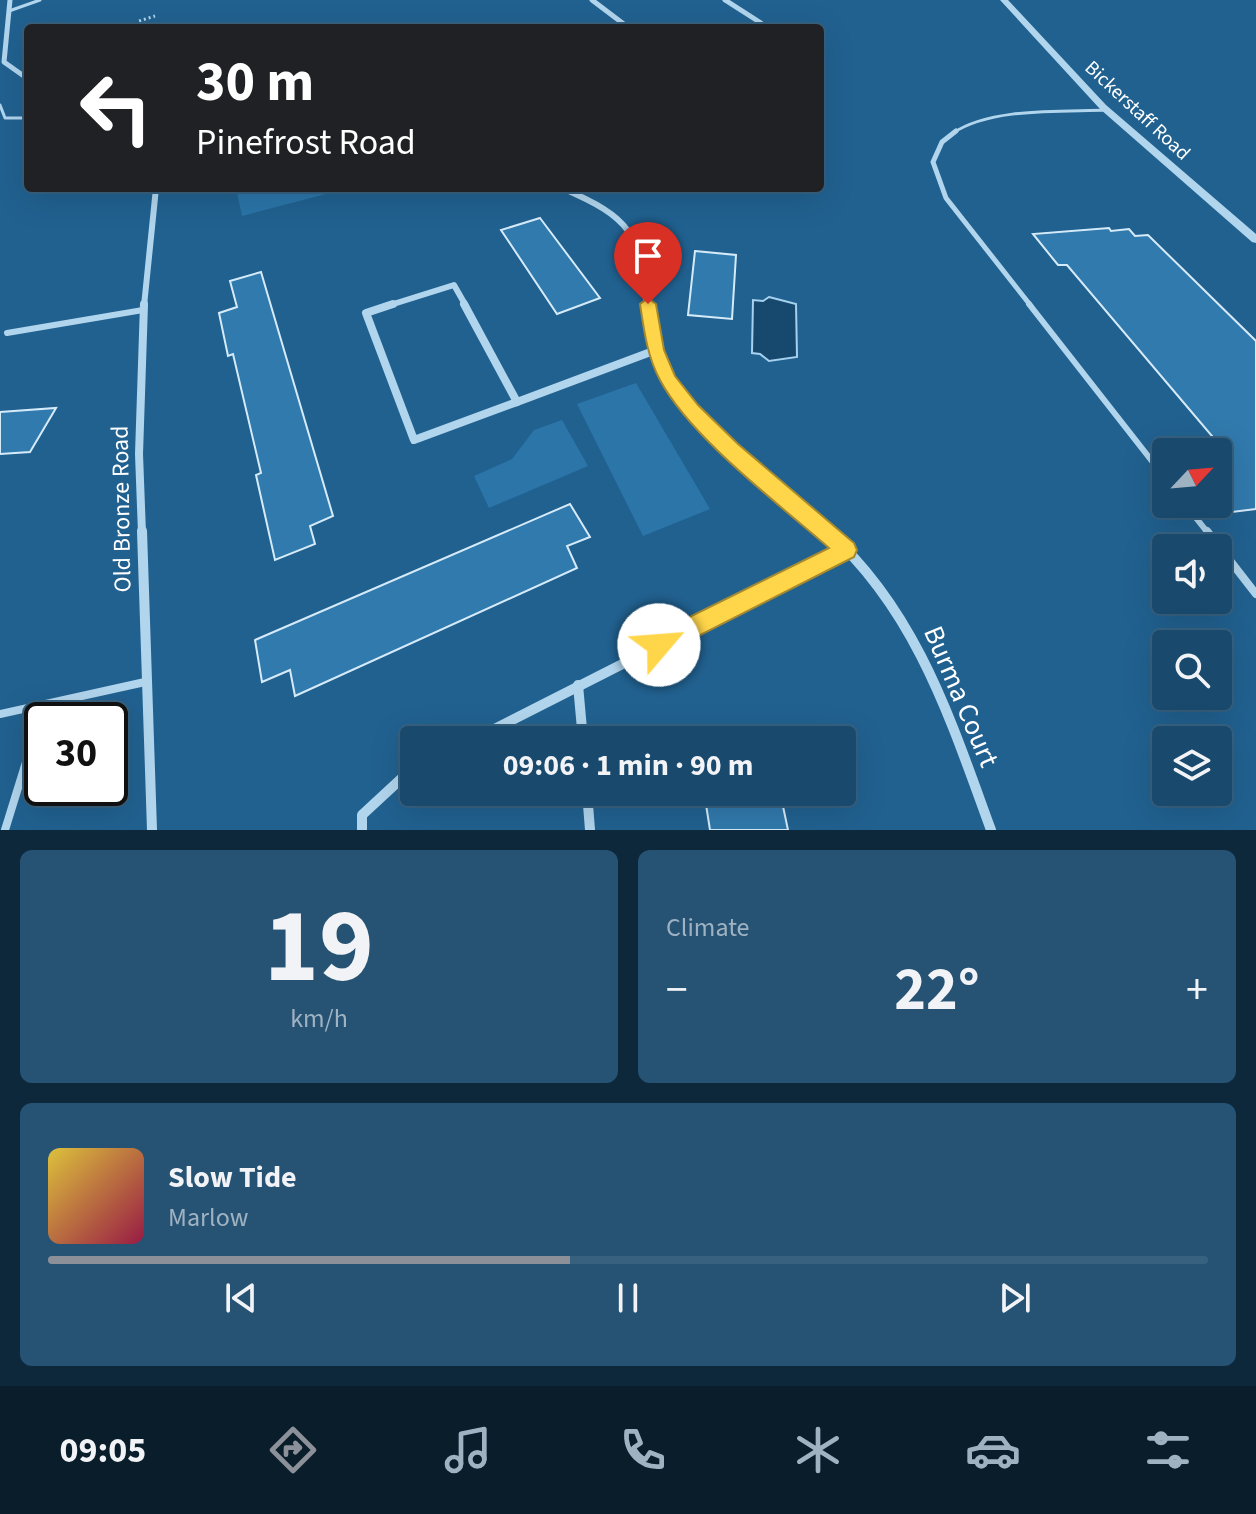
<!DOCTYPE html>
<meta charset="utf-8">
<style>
:root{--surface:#19496c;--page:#265374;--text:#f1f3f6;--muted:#9fb2c2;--line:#37617f;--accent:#8c9099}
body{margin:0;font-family:"Source Sans 3",sans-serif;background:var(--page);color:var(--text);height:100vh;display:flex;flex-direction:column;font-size:30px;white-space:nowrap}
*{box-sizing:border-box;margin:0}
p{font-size:26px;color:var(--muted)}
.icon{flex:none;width:44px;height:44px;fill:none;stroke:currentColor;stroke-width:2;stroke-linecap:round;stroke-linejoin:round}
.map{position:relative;height:830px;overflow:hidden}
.panel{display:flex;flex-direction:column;gap:20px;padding:20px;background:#0e283b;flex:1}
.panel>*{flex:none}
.guide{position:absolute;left:24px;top:24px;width:800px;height:168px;border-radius:8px;box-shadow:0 8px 32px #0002,0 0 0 2px var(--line);background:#202124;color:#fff;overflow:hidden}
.needle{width:52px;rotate:64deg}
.controls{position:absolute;left:1152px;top:438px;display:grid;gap:16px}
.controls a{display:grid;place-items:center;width:80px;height:80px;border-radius:8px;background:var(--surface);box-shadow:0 8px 32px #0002,0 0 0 2px var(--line);font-size:40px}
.speed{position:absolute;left:24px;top:702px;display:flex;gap:16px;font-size:40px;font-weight:700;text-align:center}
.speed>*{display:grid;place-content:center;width:104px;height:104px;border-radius:50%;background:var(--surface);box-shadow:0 8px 32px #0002,0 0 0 2px var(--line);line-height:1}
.speed .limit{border:4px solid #111;border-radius:12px;background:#fff;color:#111}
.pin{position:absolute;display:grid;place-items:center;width:68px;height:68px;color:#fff;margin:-82px -34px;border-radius:50% 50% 50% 0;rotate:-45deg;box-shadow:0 0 8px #0007}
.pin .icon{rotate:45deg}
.me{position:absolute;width:88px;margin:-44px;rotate:63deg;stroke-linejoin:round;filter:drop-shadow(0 0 6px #0008)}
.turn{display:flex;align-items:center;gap:28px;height:168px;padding:0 40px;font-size:36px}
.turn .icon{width:104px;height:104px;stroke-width:2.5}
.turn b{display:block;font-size:56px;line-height:68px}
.big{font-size:60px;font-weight:700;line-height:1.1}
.panel .widget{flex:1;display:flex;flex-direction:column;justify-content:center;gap:12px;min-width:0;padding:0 28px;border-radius:12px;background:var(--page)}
.panel .dial{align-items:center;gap:0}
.dial b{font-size:104px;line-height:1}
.song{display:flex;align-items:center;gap:24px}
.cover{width:96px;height:96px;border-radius:12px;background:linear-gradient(135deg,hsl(50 70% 55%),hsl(340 70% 35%))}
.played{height:8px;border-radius:4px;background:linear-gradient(90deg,var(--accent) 45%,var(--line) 45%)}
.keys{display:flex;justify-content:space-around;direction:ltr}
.heat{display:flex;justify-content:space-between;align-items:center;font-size:44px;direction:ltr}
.panel .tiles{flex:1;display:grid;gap:20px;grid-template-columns:1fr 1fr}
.widget:last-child{grid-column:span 2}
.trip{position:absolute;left:400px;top:726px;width:456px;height:80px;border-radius:8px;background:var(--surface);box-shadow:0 8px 32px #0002,0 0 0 2px var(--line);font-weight:700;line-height:80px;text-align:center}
.menu{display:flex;height:128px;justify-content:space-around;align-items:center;background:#0a1d2b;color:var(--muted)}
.menu .icon{width:56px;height:56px}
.menu .active{color:var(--accent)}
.menu b{font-size:36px;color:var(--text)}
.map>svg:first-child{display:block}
.green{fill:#2b75a8}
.water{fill:#17496f;stroke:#a5d1ee;stroke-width:2}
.building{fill:#317aad;stroke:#d6ebf9;stroke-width:2}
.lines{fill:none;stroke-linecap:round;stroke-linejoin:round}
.path{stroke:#b1d5ed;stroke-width:3;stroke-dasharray:2 3;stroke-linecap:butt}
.service-far3{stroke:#b1d5ed;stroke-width:3}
.service-far2{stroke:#b1d5ed;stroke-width:5}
.service-far1{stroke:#b1d5ed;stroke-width:6}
.service{stroke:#b1d5ed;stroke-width:8}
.minor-far3{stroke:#b1d5ed;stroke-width:5}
.minor-far2{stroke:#b1d5ed;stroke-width:6}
.minor-far1{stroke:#b1d5ed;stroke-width:8}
.minor{stroke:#b1d5ed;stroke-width:10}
.tertiary{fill:#b1d5ed;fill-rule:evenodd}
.route{fill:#ffd54a;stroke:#a68a30;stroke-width:2}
.labels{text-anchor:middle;stroke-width:8;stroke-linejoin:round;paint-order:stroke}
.far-street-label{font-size:20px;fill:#fff;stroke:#216190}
.street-label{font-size:24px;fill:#fff;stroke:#216190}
.near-street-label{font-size:28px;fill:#fff;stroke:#216190}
</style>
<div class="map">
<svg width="1256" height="830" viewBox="0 0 1256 830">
<rect width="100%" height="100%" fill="#216190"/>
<g class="green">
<path d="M236,188H349L242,216Z"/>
<path d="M636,383L710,509L643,536L577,404Z"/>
<path d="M562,420L588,466L489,508L474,476L512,459L534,430Z"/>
</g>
<path class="water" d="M769,297L796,304L797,357L769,361L760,354L752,353L753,300L763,301Z"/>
<g class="building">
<path d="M540,218L600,298L557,314L501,230Z"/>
<path d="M1109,228L1111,231L1129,229L1135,236L1148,235L1256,341V509L1224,513L1217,504L1218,452H1198L1223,449L1067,265H1058L1033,234Z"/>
<path d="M695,251L736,255L732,319L688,315Z"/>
<path d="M261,272L333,516L310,526L315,544L275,560L256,475L261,473L233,354L228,356L219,313L237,307L230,281Z"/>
<path d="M56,408L30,452L0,454V412Z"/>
<path d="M570,504L590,537L567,546L577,568L295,696L290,670L262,682L255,640Z"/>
<path d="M704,792H780L788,830H710Z"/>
</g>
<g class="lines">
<path class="path" d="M132,28L139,21L155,16"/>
<g class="service-far3">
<path d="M9,11L40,0"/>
<path d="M0,105L5,118H28"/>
<path d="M953,133C992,107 1063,112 1108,110"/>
</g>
<path class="service-far2" d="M956,131L942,142L933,162L946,198L1031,306"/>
<g class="service-far1">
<path d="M1029,304L1166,479"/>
<path d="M7,333L143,310"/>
<path d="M1185,504L1208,533"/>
</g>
<g class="service">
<path d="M1207,531L1256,594"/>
<path d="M0,714L145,682"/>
<path d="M5,830L44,704"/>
</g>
<g class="minor-far3">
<path d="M10,0L4,62L28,79"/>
<path d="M592,0L629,28"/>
<path d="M725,0L761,23L738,28"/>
<path d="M175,26L179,28"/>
</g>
<g class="minor-far2">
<path d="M562,188C631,218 640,232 647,306"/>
<path d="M144,306L156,188"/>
<path d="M387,306L454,285L466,306"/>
</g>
<g class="minor-far1">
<path d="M393,304L366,313L414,440L517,402"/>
<path d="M464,304L517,402"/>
<path d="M647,304C648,320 650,338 655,353C683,427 772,483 830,533"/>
<path d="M517,402L656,350"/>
<path d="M142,533L139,454L144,304"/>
</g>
<g class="minor">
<path d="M142,531L152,830"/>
<path d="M827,531C917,611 951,721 991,830"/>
<path d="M578,685L583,740"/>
<path d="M473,740L847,550"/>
<path d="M587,792L590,830"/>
<path d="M362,830V815L402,778L414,771"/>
</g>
<path class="tertiary" d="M1000,0H1008L1106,105L1256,234V243L1252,242L1100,109Z"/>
</g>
<path class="route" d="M648,298L656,304L664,350L675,376L698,405L738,444L854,543L857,550L854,557L659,656L651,653L647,645L651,636L829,548C780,505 690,437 660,380C647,356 644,330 640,304Z"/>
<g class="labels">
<g class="far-street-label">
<text transform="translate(1138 110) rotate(43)" y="7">Bickerstaff Road</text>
</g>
<g class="street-label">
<text transform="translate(121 509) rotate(-91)" y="8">Old Bronze Road</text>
</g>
<g class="near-street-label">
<text transform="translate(962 696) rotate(67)" y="10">Burma Court</text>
</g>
</g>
</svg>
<div class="controls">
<a><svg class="needle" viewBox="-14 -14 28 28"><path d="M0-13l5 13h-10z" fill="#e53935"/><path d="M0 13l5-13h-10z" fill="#9fb2c2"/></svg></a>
<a><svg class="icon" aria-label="sound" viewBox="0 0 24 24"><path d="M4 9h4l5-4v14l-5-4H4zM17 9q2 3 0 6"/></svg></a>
<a><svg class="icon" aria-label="search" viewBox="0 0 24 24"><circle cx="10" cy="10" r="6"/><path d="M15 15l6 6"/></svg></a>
<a><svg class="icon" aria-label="layers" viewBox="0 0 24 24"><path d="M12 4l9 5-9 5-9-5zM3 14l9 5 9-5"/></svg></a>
</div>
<div class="speed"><div class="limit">30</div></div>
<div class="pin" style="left:648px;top:304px;background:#d93025"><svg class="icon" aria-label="arrive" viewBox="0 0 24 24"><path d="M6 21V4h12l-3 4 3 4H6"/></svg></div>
<svg class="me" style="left:659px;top:645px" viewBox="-20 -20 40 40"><circle r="19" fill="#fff"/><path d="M0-13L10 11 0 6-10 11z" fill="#ffd54a"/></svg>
<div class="trip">09:06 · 1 min · 90 m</div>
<div class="guide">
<div class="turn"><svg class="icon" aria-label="left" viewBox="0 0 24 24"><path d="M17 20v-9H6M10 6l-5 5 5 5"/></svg><div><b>30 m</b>Pinefrost Road</div></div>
</div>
</div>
<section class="panel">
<div class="tiles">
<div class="widget dial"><b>19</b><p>km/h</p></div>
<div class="widget"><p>Climate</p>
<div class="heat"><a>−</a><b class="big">22°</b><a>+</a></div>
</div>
<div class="widget">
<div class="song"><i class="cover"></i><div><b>Slow Tide</b><p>Marlow</p></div></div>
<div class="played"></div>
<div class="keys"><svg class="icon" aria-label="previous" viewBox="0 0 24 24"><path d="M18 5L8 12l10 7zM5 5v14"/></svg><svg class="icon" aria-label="pause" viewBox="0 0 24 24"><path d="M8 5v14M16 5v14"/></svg><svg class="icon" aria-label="next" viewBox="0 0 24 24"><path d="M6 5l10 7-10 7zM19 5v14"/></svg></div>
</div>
</div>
</section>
<nav class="menu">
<b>09:05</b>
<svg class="icon active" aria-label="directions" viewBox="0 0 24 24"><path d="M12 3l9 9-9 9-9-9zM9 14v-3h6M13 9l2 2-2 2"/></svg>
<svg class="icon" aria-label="music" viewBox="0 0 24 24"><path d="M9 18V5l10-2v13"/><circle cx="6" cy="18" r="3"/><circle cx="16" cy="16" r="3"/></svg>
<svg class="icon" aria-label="phone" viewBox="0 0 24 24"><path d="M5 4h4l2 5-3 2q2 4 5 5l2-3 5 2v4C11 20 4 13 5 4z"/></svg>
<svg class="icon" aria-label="climate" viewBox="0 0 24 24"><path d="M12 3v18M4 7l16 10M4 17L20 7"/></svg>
<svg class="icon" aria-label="car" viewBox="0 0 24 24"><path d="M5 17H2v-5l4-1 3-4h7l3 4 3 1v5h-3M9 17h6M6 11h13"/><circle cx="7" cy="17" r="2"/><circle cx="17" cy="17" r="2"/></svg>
<svg class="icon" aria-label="filters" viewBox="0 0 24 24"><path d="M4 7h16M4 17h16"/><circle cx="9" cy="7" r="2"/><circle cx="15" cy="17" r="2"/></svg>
</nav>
